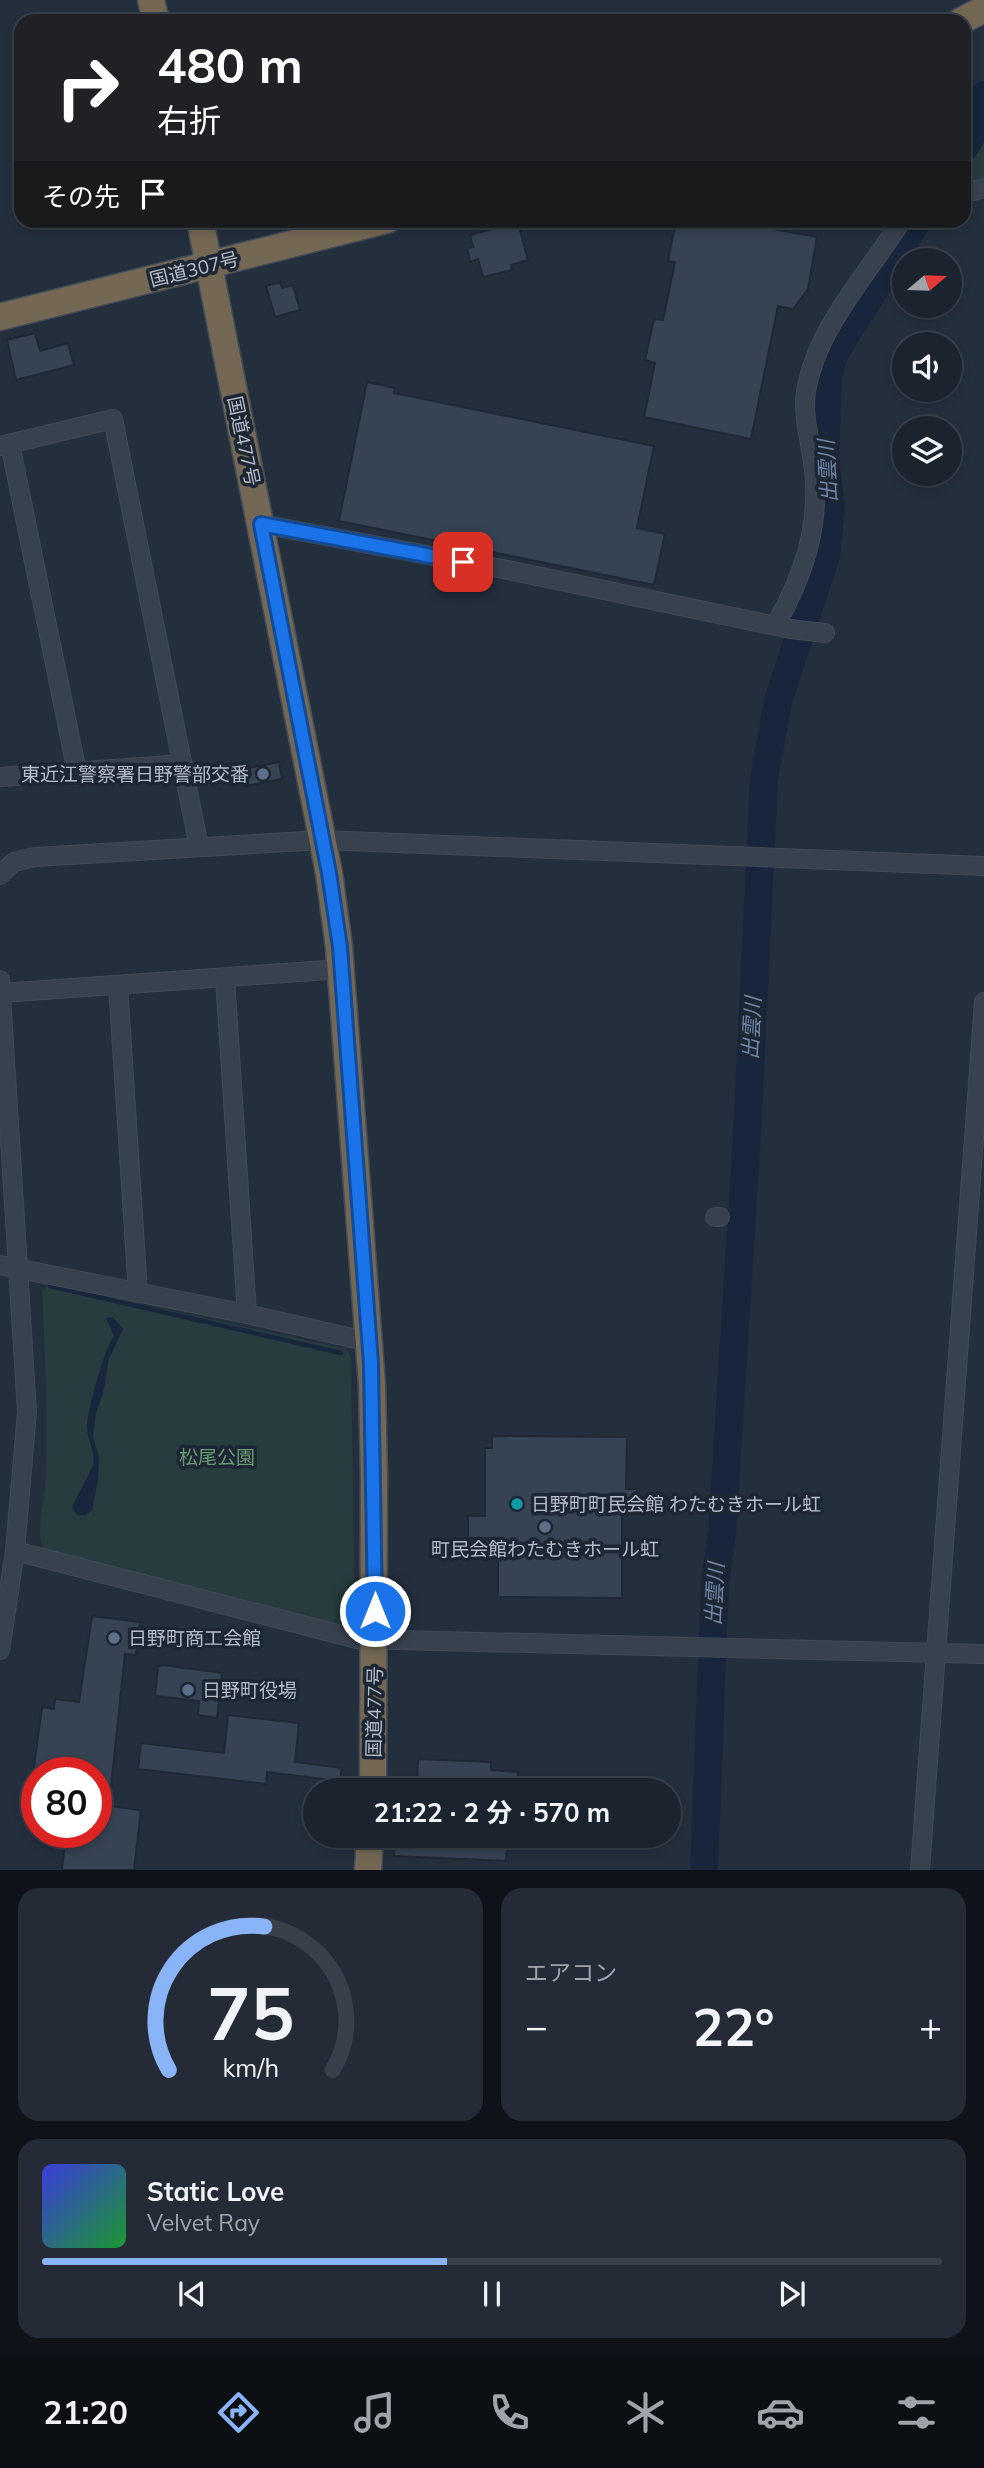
<!DOCTYPE html>
<html lang="ja">
<meta charset="utf-8">
<style>
:root{--surface:#1b232e;--page:#242b36;--text:#f1f3f6;--muted:#a0a4aa;--line:#39404a;--accent:#8ab4f8}
body{margin:0;font-family:Mulish,"Noto Sans JP",sans-serif;background:var(--page);color:var(--text);height:100vh;display:flex;flex-direction:column;font-size:26px;white-space:nowrap}
*{box-sizing:border-box;margin:0}
p{font-size:23px;color:var(--muted)}
.icon{flex:none;width:38px;height:38px;fill:none;stroke:currentColor;stroke-width:2;stroke-linecap:round;stroke-linejoin:round}
.map{position:relative;height:1870px;overflow:hidden}
.panel{display:flex;flex-direction:column;gap:18px;padding:18px;background:#0f1319;flex:1}
.panel>*{flex:none}
.guide{position:absolute;left:14px;top:14px;width:957px;height:214px;border-radius:21px;box-shadow:0 4px 10px #0003,0 0 0 2px var(--line);background:#202124;color:#fff;overflow:hidden}
.needle{width:46px;rotate:71deg}
.tools{position:absolute;left:892px;top:248px;display:grid;gap:14px}
.tools a{display:grid;place-items:center;width:70px;height:70px;border-radius:50%;background:var(--surface);box-shadow:0 4px 10px #0003,0 0 0 2px var(--line);font-size:35px}
.speed{position:absolute;left:21px;top:1757px;display:flex;gap:14px;font-size:35px;font-weight:700;text-align:center}
.speed>*{display:grid;place-content:center;width:91px;height:91px;border-radius:50%;background:var(--surface);box-shadow:0 4px 10px #0003,0 0 0 2px var(--line);line-height:1}
.speed .limit{border:10px solid #d22;background:#fff;color:#111}
.pin{position:absolute;display:grid;place-items:center;width:60px;height:60px;color:#fff;margin:-30px;border-radius:14px;box-shadow:0 4px 10px #0006}
.me{position:absolute;width:77px;margin:-38px;rotate:0deg;stroke-linejoin:round;filter:drop-shadow(0 0 5px #0008)}
.turn{display:flex;align-items:center;gap:24px;height:147px;padding:0 28px;font-size:32px}
.turn .icon{width:91px;height:91px;stroke-width:2.5}
.turn b{display:block;font-size:49px;line-height:60px}
.then{display:flex;align-items:center;height:66px;padding:0 28px;background:#0003;gap:14px;font-size:26px}
.big{font-size:52px;font-weight:700;line-height:1.1}
.panel .tile{flex:1;display:flex;flex-direction:column;justify-content:center;gap:10px;min-width:0;padding:0 24px;border-radius:21px;background:var(--page)}
.panel .dial{align-items:center;gap:0}
.dial svg{height:182px;overflow:visible;fill:none;stroke:var(--line);stroke-width:7;stroke-linecap:round;text-anchor:middle}
.dial text{fill:var(--text);stroke:none}
.song{display:flex;align-items:center;gap:21px}
.cover{width:84px;height:84px;border-radius:10px;background:linear-gradient(135deg,hsl(240 70% 55%),hsl(130 70% 35%))}
.played{height:7px;border-radius:4px;background:linear-gradient(90deg,var(--accent) 45%,var(--line) 45%)}
.keys{display:flex;justify-content:space-around;direction:ltr}
.heat{display:flex;justify-content:space-between;align-items:center;font-size:38px;direction:ltr}
.panel .tiles{flex:1;display:grid;gap:18px;grid-template-columns:1fr 1fr}
.tile:last-child{grid-column:span 2}
.trip{position:absolute;left:303px;top:1778px;width:378px;height:70px;border-radius:35px;background:var(--surface);box-shadow:0 4px 10px #0003,0 0 0 2px var(--line);font-weight:700;line-height:70px;text-align:center}
.dock{display:flex;height:112px;justify-content:space-around;align-items:center;background:#0b0e12;color:var(--muted)}
.dock .icon{width:49px;height:49px}
.dock .on{color:var(--accent)}
.dock b{font-size:32px;color:var(--text)}
.map>svg:first-child{display:block}
.green{fill:#263c3f}
.water{fill:#17263c}
.lines{fill:none;stroke-linecap:round;stroke-linejoin:round}
.stream{stroke:#17263c;stroke-width:4.5}
.river{stroke:#17263c;stroke-width:28}
.building{fill:#364354;stroke:#1f2835;stroke-width:2}
.minor-casing{stroke:#414a57;stroke-width:20}
.highway-casing{stroke:#434c59;stroke-width:29}
.minor{stroke:#38414e;stroke-width:18}
.highway{stroke:#746855;stroke-width:26}
.route-casing{stroke:#114b97;stroke-width:18}
.route{stroke:#1a73e8;stroke-width:12}
.service-dot{fill:#5c6f8a;stroke:#1d2633;stroke-width:2.5}
.culture-dot{fill:#0f9aa8;stroke:#1d2633;stroke-width:2.5}
.labels{text-anchor:middle;stroke-width:7;stroke-linejoin:round;paint-order:stroke}
.street-label{font-size:19px;fill:#b4bcc9;stroke:#1d2633}
.poi-label{font-size:19px;fill:#b4bcc9;stroke:#1d2633;text-anchor:start}
.park-label{font-size:19px;fill:#6b9a76;stroke:#1d2633}
.water-label{font-size:21px;font-style:italic;fill:#6d86a8;stroke:#1d2633}
</style>
<div class="map">
<svg width="984" height="1870" viewBox="0 0 984 1870">
<rect width="100%" height="100%" fill="#242f3e"/>
<g class="green">
<path d="M984,134V183H976L965,172Z"/>
<path d="M49,1284L346,1349L351,1357L355,1620L348,1629L45,1551C34,1534 44,1508 45,1488C49,1422 45,1356 42,1290Z"/>
</g>
<path class="water" d="M113,1317L123,1329L109,1359L103,1394L96,1413L93,1437L99,1458L98,1480L92,1510L86,1515H77L72,1508C76,1497 92,1471 93,1464C96,1453 87,1439 87,1427C87,1412 105,1347 114,1336L106,1318Z"/>
<g class="lines">
<path class="stream" d="M50,1286L341,1353"/>
<g class="river">
<path d="M964,148L976,129L984,95"/>
<path d="M704,1870L715,1583L722,1533L747,1134L764,779L778,701L826,556L831,507L825,458L828,374L836,351L918,220"/>
</g>
</g>
<g class="building">
<path d="M676,220H763L762,227L817,237L808,289L793,309L778,306L751,439L644,417L655,363L645,360L654,319L663,320L675,262L668,261Z"/>
<path d="M515,223L519,226L528,260L511,265L512,270L483,277L478,259L470,262L467,248L473,247L470,235Z"/>
<path d="M280,282L282,288L293,285L300,310L275,317L266,286Z"/>
<path d="M35,333L40,351L68,343L74,365L16,380L7,340Z"/>
<path d="M367,382L395,388L394,393L654,446L637,528L665,534L654,585L339,521Z"/>
<path d="M279,762L282,779L246,786L243,769Z"/>
<path d="M492,1436L627,1437L626,1489H637V1508H622V1598L498,1597V1538H468V1516H485V1448H492Z"/>
<path d="M92,1616L140,1622L136,1655L125,1654L109,1806L141,1810L134,1870H62L66,1832H96V1773H33L42,1707L54,1709L55,1699L79,1702Z"/>
<path d="M164,1665L222,1673L217,1718L198,1715L199,1701L155,1696L158,1666Z"/>
<path d="M228,1715L299,1723L295,1762L342,1768L340,1781L267,1772L266,1784L138,1769L141,1743L224,1753Z"/>
<path d="M418,1759L491,1762V1770L518,1772V1782L492,1781L491,1790H417Z"/>
<path d="M395,1836H507L506,1861L394,1856Z"/>
</g>
<g class="lines">
<g class="minor-casing">
<g id="minor">
<path d="M964,188L973,191L984,188"/>
<path d="M10,444L77,772"/>
<path d="M0,446L113,419L199,847"/>
<path d="M261,524L513,571L790,629L825,633"/>
<path d="M776,624C803,577 820,527 814,471C812,445 802,418 806,392C816,328 868,274 902,220"/>
<path d="M0,777L183,764"/>
<path d="M0,875L14,862L35,857L322,840L984,866"/>
<path d="M225,978L247,1314"/>
<path d="M0,980L27,1412L15,1551L0,1650"/>
<path d="M118,985L138,1293"/>
<path d="M1,993L341,969"/>
<path d="M715,1217H720"/>
<path d="M0,1265L247,1314L369,1342"/>
<path d="M15,1551L357,1639L984,1654"/>
<path d="M920,1870L984,1002"/>
</g>
</g>
<g class="highway-casing">
<g id="highway">
<path d="M151,0L156,21"/>
<path d="M961,21L984,9"/>
<path d="M200,220L329,873L339,947L372,1385L374,1477L373,1790"/>
<path d="M0,317L387,220"/>
<path d="M368,1870L370,1836"/>
</g>
</g>
<use href="#minor" class="minor"/>
<use href="#highway" class="highway"/>
</g>
<g class="lines">
<g class="route-casing">
<path id="route" d="M375,1611L371,1364L340,947L329,873L261,524L463,562"/>
</g>
<use href="#route" class="route"/>
</g>
<g class="service-dot">
<circle cx="263" cy="774" r="7"/>
<circle cx="545" cy="1527" r="7"/>
<circle cx="114" cy="1638" r="7"/>
<circle cx="188" cy="1690" r="7"/>
</g>
<circle class="culture-dot" cx="517" cy="1504" r="7"/>
<g class="labels">
<g class="street-label">
<text transform="translate(194 269) rotate(-14)" y="7">国道307号</text>
<text transform="translate(244 441) rotate(78)" y="7">国道477号</text>
<text transform="translate(374 1712) rotate(-89)" y="7">国道477号</text>
</g>
<g class="poi-label">
<text x="249" y="781" text-anchor="end">東近江警察署日野警部交番</text>
<text x="531" y="1511">日野町町民会館 わたむきホール虹</text>
<text x="545" y="1556" text-anchor="middle">町民会館わたむきホール虹</text>
<text x="128" y="1645">日野町商工会館</text>
<text x="202" y="1697">日野町役場</text>
</g>
<g class="park-label">
<text x="217" y="1464">松尾公園</text>
</g>
<g class="water-label">
<text transform="translate(828 471) rotate(-93)" y="7">出雲川</text>
<text transform="translate(752 1028) rotate(-87)" y="7">出雲川</text>
<text transform="translate(715 1594) rotate(-87)" y="7">出雲川</text>
</g>
</g>
</svg>
<div class="tools">
<a><svg class="needle" viewBox="-14 -14 28 28"><path d="M0-13l5 13h-10z" fill="#e53935"/><path d="M0 13l5-13h-10z" fill="#a0a4aa"/></svg></a>
<a><svg class="icon" aria-label="sound" viewBox="0 0 24 24"><path d="M4 9h4l5-4v14l-5-4H4zM17 9q2 3 0 6"/></svg></a>
<a><svg class="icon" aria-label="layers" viewBox="0 0 24 24"><path d="M12 4l9 5-9 5-9-5zM3 14l9 5 9-5"/></svg></a>
</div>
<div class="speed"><div class="limit">80</div></div>
<div class="pin" style="left:463px;top:562px;background:#d93025"><svg class="icon" aria-label="arrive" viewBox="0 0 24 24"><path d="M6 21V4h12l-3 4 3 4H6"/></svg></div>
<svg class="me" style="left:375px;top:1611px" viewBox="-20 -20 40 40"><circle r="17" fill="#1a73e8" stroke="#fff" stroke-width="3"/><path d="M0-11L8 9 0 5-8 9z" fill="#fff"/></svg>
<div class="trip">21:22 · 2 分 · 570 m</div>
<div class="guide">
<div class="turn"><svg class="icon" aria-label="right" viewBox="0 0 24 24"><path d="M7 20v-9h11M14 6l5 5-5 5"/></svg><div><b>480 m</b>右折</div></div>
<div class="then">その先<svg class="icon" aria-label="arrive" viewBox="0 0 24 24"><path d="M6 21V4h12l-3 4 3 4H6"/></svg></div>
</div>
</div>
<section class="panel">
<div class="tiles">
<div class="tile dial"><svg viewBox="0 0 100 80">
<path d="M14 69A42 42 0 1 1 86 69"/>
<path d="M14 69A42 42 0 0 1 56 6" stroke="#8ab4f8"/>
<text x="50" y="56" font-size="32" font-weight="700">75</text>
<text x="50" y="72" font-size="11">km/h</text>
</svg></div>
<div class="tile"><p>エアコン</p>
<div class="heat"><a>−</a><b class="big">22°</b><a>+</a></div>
</div>
<div class="tile">
<div class="song"><i class="cover"></i><div><b>Static Love</b><p>Velvet Ray</p></div></div>
<div class="played"></div>
<div class="keys"><svg class="icon" aria-label="previous" viewBox="0 0 24 24"><path d="M18 5L8 12l10 7zM5 5v14"/></svg><svg class="icon" aria-label="pause" viewBox="0 0 24 24"><path d="M8 5v14M16 5v14"/></svg><svg class="icon" aria-label="next" viewBox="0 0 24 24"><path d="M6 5l10 7-10 7zM19 5v14"/></svg></div>
</div>
</div>
</section>
<nav class="dock">
<b>21:20</b>
<svg class="icon on" aria-label="directions" viewBox="0 0 24 24"><path d="M12 3l9 9-9 9-9-9zM9 14v-3h6M13 9l2 2-2 2"/></svg>
<svg class="icon" aria-label="music" viewBox="0 0 24 24"><path d="M9 18V5l10-2v13"/><circle cx="6" cy="18" r="3"/><circle cx="16" cy="16" r="3"/></svg>
<svg class="icon" aria-label="phone" viewBox="0 0 24 24"><path d="M5 4h4l2 5-3 2q2 4 5 5l2-3 5 2v4C11 20 4 13 5 4z"/></svg>
<svg class="icon" aria-label="climate" viewBox="0 0 24 24"><path d="M12 3v18M4 7l16 10M4 17L20 7"/></svg>
<svg class="icon" aria-label="car" viewBox="0 0 24 24"><path d="M5 17H2v-5l4-1 3-4h7l3 4 3 1v5h-3M9 17h6M6 11h13"/><circle cx="7" cy="17" r="2"/><circle cx="17" cy="17" r="2"/></svg>
<svg class="icon" aria-label="filters" viewBox="0 0 24 24"><path d="M4 7h16M4 17h16"/><circle cx="9" cy="7" r="2"/><circle cx="15" cy="17" r="2"/></svg>
</nav>
